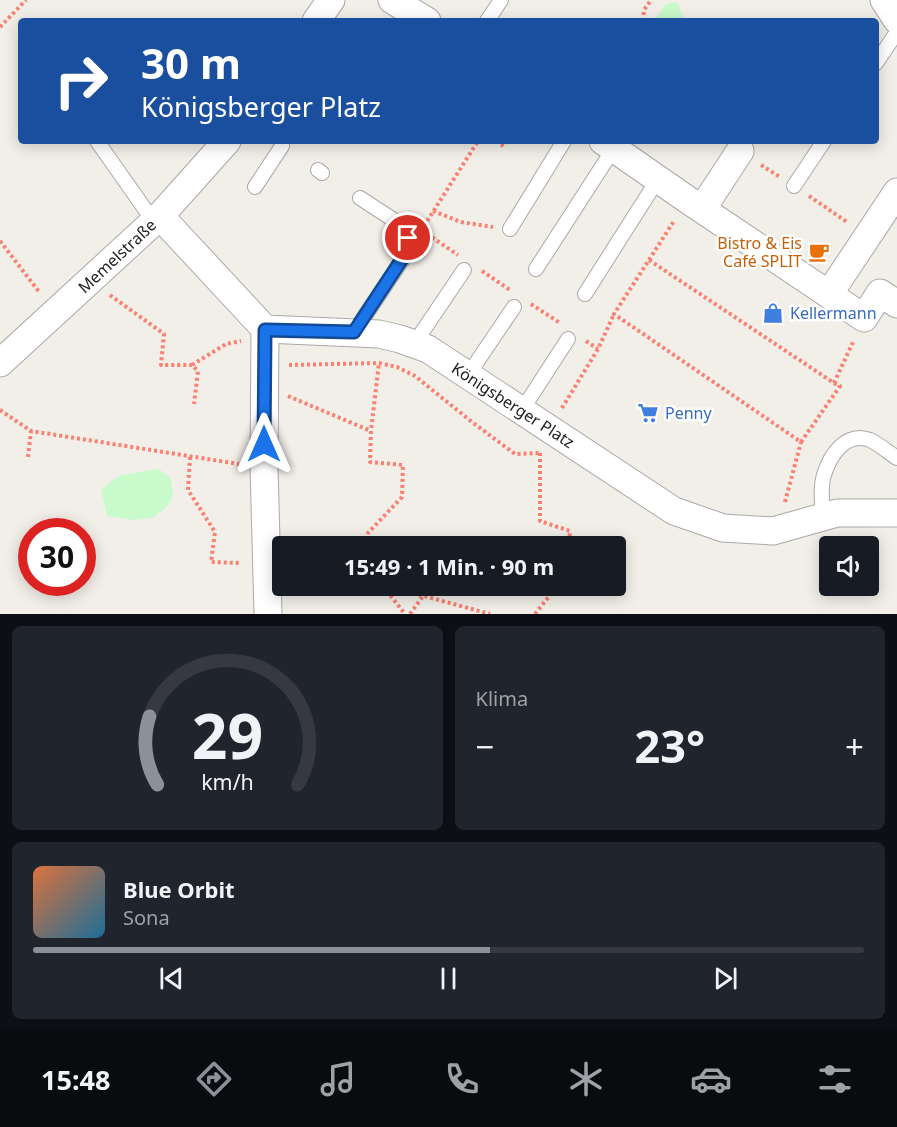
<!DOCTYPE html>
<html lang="de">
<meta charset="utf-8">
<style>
:root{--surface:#171b24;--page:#20242c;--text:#f1f3f6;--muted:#9ea1a6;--line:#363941;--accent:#8c9099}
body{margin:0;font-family:"Noto Sans",sans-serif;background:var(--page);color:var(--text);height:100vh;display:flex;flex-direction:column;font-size:22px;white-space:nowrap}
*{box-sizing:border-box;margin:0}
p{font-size:20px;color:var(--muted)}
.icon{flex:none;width:33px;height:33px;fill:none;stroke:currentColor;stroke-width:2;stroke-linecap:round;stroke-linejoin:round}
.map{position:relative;height:614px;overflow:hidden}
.side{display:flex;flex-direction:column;gap:12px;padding:12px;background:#0d0f14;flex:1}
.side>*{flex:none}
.banner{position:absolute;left:18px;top:18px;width:861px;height:126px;border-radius:6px;box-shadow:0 3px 15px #0003;background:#1a4fa0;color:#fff;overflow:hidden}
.tools{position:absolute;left:819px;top:536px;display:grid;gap:12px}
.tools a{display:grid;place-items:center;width:60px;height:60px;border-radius:6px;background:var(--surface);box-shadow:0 3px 15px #0003;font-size:30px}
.speed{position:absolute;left:18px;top:518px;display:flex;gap:12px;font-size:30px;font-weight:700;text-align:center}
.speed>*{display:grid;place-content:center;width:78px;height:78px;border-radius:50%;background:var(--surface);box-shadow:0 3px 15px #0003;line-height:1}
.speed .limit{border:9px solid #d22;background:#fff;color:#111}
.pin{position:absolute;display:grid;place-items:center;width:51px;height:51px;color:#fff;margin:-26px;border:3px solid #fff;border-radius:50%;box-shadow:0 2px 6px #0007}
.me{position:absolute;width:66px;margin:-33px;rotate:0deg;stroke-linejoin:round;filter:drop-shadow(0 0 4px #0008)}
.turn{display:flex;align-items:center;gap:21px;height:126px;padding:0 24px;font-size:27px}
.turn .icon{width:78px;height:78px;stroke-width:2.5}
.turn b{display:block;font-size:42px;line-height:51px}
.big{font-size:45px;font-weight:700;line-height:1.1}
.side .widget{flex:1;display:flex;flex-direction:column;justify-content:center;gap:9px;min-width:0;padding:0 21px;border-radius:9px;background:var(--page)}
.side .dial{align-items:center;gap:0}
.dial svg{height:156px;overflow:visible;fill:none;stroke:var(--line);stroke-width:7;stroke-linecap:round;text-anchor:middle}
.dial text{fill:var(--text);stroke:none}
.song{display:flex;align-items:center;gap:18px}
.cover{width:72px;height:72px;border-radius:9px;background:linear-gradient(135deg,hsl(20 70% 55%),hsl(200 70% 35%))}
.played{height:6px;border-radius:3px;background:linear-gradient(90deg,var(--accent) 55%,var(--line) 55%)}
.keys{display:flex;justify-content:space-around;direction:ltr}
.heat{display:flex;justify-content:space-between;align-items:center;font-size:33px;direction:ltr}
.side .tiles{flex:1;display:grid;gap:12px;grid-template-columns:1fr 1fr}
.widget:last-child{grid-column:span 2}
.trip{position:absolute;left:272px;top:536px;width:354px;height:60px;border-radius:6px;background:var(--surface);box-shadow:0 3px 15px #0003;font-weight:700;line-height:60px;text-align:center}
.dock{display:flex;height:96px;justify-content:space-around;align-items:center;background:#090b0e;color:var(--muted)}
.dock .icon{width:42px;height:42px}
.dock .current{color:var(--accent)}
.dock b{font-size:27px;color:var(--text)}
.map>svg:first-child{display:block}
.park{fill:#c8facc}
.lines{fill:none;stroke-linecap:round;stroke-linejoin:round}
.lane-casing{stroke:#a9a9a9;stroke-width:16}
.street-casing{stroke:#a9a9a9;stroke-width:29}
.path{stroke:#fa8072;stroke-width:4;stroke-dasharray:3 3;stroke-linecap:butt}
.lane{stroke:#fff;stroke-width:14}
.street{stroke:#fff;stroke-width:27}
.route-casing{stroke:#114b97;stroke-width:15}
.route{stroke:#1a73e8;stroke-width:10}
.labels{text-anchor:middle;stroke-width:5;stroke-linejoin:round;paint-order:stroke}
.food-label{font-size:16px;fill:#c56008;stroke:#fff;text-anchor:end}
.street-label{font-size:16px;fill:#222;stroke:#fff}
.shop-label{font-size:16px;fill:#366cbe;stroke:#fff;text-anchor:start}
</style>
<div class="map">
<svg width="897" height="614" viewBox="0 0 897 614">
<rect width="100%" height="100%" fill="#f2efe9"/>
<g class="park">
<path d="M677,2L683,17L680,21H655L665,4Z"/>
<path d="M159,469L171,479L173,495L167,507L152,518L132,520L107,516L101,490L121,475Z"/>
<path d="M371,536L393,538L401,546H369Z"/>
</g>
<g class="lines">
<g class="lane-casing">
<g id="lane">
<path d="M487,21L501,0"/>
<path d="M876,63L897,32"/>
<path d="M97,141L154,222"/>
<path d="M318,170L322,173"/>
<path d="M794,186L824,141"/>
<path d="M255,187L282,146"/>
<path d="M510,229L564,141"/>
<path d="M536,269L614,148"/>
<path d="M585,294L658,179"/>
<path d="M354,332L409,250V238L403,226L360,198"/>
<path d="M414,344L464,270"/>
<path d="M468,375L514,307"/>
<path d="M522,410L568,339"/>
<path d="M823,517C822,503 820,488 824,475C830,455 846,431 870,440C879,444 889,453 897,458"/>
</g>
</g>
<g class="street-casing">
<g id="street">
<path d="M392,0L427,21"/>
<path d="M884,0L897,20"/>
<path d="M316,21L331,0"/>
<path d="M603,141L688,200L864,318L880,293L897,304"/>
<path d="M702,209L740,151"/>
<path d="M160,216L265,329L379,334L400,339L428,349L674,511L723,528L773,531L837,513H897"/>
<path d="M829,294L897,192"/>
<path d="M265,329L264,467L268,614"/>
<path d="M0,363L160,216L227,141"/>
</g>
</g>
<g class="path">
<path d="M643,21L644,10L651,0"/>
<path d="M0,27L26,0"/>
<path d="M496,141L505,147"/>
<path d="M761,165L780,177"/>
<path d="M809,196L847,222"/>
<path d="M433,211L461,222L493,227"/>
<path d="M424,226L478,141"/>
<path d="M427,234L458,255"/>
<path d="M0,241L40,293"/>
<path d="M649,260L674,221"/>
<path d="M482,271L510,290"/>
<path d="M110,295L164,334L161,365H192L198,371L194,404"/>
<path d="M531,304L560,323"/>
<path d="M586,341L598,349"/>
<path d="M192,365L226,344L241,341"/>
<path d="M289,365L379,363L397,367L415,376L472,422L515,454L540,453"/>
<path d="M834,383L840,386L801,442L614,314L649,260L834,383L854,340"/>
<path d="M288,396L371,431"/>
<path d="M562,408L598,349L614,314"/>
<path d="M0,410L31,431L239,464"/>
<path d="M540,453V521L570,531L569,546"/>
<path d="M28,457L31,431"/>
<path d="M190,457L188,490L215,532L211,562L241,563"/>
<path d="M785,502L801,442"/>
<path d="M365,546L368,533L402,497L403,465L370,462L371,431L379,363"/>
<path d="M384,585L490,614"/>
<path d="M383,586L405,614"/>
<path d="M410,614L423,596"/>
<path d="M535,614L558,585"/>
</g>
<use href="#lane" class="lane"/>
<use href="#street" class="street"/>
</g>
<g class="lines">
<g class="route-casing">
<path id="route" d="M264,444L265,330L354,332L408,250V238"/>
</g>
<use href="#route" class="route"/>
</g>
<defs>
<g id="cafe-bare" transform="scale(1.62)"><path d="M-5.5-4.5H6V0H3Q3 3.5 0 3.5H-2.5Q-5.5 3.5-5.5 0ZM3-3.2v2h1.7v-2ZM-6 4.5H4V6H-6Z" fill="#e8710a" stroke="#fff" stroke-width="2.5" paint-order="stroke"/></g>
<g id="shop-bare" transform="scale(1.62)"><path d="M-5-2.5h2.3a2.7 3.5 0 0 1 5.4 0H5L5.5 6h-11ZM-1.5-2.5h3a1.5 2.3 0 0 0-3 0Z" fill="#3f7fe0" stroke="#fff" stroke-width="2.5" paint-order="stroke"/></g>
<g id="supermarket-bare" transform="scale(1.62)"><path d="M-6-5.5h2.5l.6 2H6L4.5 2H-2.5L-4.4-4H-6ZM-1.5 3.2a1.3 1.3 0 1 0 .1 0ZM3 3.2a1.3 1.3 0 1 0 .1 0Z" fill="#3f7fe0" stroke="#fff" stroke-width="2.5" paint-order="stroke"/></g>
</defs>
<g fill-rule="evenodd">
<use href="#cafe-bare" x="819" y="252"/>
<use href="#shop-bare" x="773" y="313"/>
<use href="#supermarket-bare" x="648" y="413"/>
</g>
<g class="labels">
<g class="food-label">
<text x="802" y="249">Bistro &amp; Eis<tspan x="802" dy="18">Café SPLIT</tspan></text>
</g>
<g class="street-label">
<text transform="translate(117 256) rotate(-43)" y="6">Memelstraße</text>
<text transform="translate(513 405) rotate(33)" y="6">Königsberger Platz</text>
</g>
<g class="shop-label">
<text x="790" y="319">Kellermann</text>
<text x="665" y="419">Penny</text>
</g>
</g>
</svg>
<div class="tools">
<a><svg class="icon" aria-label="sound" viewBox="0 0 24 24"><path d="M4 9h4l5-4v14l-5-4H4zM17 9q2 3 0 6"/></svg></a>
</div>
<div class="speed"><div class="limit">30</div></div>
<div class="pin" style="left:408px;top:238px;background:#d93025"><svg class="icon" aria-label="arrive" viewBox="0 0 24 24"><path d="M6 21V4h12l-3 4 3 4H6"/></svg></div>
<svg class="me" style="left:264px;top:444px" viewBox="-20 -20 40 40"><path d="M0-17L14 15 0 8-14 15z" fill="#1a73e8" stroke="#fff" stroke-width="4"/></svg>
<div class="trip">15:49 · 1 Min. · 90 m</div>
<div class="banner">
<div class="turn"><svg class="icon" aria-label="right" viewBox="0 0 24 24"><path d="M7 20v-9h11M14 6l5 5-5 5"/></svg><div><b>30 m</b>Königsberger Platz</div></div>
</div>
</div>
<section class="side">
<div class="tiles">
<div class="widget dial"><svg viewBox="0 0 100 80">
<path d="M14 69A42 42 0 1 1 86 69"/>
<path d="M14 69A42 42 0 0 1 10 34" stroke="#8c9099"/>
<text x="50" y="56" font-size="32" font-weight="700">29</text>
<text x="50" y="72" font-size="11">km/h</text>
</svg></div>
<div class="widget"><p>Klima</p>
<div class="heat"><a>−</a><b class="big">23°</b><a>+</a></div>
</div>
<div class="widget">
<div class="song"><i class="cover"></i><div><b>Blue Orbit</b><p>Sona</p></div></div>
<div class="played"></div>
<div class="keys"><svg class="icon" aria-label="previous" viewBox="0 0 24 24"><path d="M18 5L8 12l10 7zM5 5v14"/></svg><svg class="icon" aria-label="pause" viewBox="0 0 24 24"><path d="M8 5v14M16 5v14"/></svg><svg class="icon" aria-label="next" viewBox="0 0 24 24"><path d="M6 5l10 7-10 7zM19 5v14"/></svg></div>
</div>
</div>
</section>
<nav class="dock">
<b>15:48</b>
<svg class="icon current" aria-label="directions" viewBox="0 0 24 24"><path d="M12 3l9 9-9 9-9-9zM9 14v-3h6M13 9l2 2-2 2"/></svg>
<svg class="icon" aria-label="music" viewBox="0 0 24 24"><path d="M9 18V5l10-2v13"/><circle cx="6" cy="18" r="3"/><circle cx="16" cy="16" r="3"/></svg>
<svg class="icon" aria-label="phone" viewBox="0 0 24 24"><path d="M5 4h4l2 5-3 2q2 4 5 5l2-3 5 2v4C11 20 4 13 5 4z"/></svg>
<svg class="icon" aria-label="climate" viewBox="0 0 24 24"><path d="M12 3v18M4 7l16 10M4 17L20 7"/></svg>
<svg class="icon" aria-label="car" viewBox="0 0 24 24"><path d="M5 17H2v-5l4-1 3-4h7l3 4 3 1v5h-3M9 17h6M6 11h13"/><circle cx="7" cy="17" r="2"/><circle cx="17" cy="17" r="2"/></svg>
<svg class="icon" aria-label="filters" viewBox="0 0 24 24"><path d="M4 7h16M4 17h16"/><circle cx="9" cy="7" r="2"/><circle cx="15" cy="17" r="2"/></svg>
</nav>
